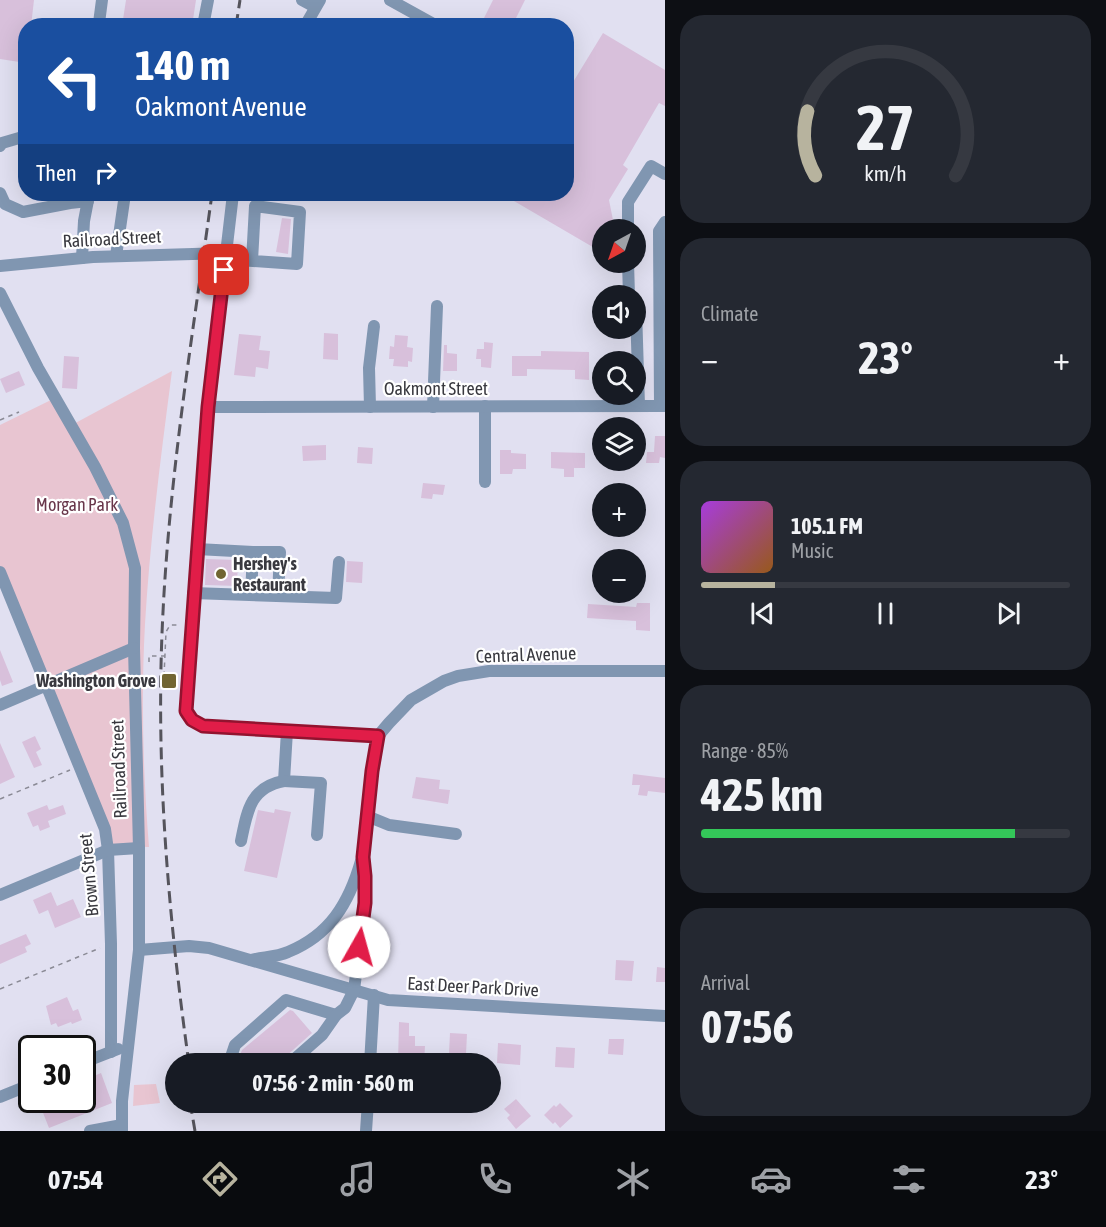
<!DOCTYPE html>
<meta charset="utf-8">
<style>
:root{--surface:#171b24;--page:#242831;--text:#f1f3f6;--muted:#9ea1a6;--line:#363941;--accent:#b7b39e}
body{margin:0;font-family:"Asap Condensed",sans-serif;background:var(--page);color:var(--text);height:100vh;display:flex;flex-direction:column;font-size:22px;white-space:nowrap}
*{box-sizing:border-box;margin:0}
p{font-size:20px;color:var(--muted)}
.icon{flex:none;width:33px;height:33px;fill:none;stroke:currentColor;stroke-width:2;stroke-linecap:round;stroke-linejoin:round}
.map{position:relative;flex:1;overflow:hidden}
.panel{display:flex;flex-direction:column;gap:15px;padding:15px;background:#0d0f14;width:441px}
.panel>*{flex:none}
.banner{position:absolute;left:18px;top:18px;width:556px;height:183px;border-radius:24px;box-shadow:0 6px 24px #0002;background:#1a4fa0;color:#fff;overflow:hidden}
.needle{width:39px;rotate:220deg}
.controls{position:absolute;left:592px;top:219px;display:grid;gap:12px}
.controls a{display:grid;place-items:center;width:54px;height:54px;border-radius:50%;background:var(--surface);box-shadow:0 6px 24px #0002;font-size:30px}
.speed{position:absolute;left:18px;top:1035px;display:flex;gap:12px;font-size:30px;font-weight:700;text-align:center}
.speed>*{display:grid;place-content:center;width:78px;height:78px;border-radius:50%;background:var(--surface);box-shadow:0 6px 24px #0002;line-height:1}
.speed .limit{border:3px solid #111;border-radius:9px;background:#fff;color:#111}
.pin{position:absolute;display:grid;place-items:center;width:51px;height:51px;color:#fff;margin:-26px;border-radius:12px;box-shadow:0 3px 9px #0006}
.me{position:absolute;width:66px;margin:-33px;rotate:7deg;stroke-linejoin:round;filter:drop-shadow(0 0 4px #0008)}
.turn{display:flex;align-items:center;gap:21px;height:126px;padding:0 18px;font-size:27px}
.turn .icon{width:78px;height:78px;stroke-width:2.5}
.turn b{display:block;font-size:42px;line-height:51px}
.then{display:flex;align-items:center;height:57px;padding:0 18px;background:#0003;gap:12px;font-size:22px}
.big{font-size:45px;font-weight:700;line-height:1.1}
.panel .card{flex:1;display:flex;flex-direction:column;justify-content:center;gap:9px;min-width:0;padding:0 21px;border-radius:24px;background:var(--page)}
.panel .dial{align-items:center;gap:0}
.dial svg{height:156px;overflow:visible;fill:none;stroke:var(--line);stroke-width:7;stroke-linecap:round;text-anchor:middle}
.dial text{fill:var(--text);stroke:none}
.song{display:flex;align-items:center;gap:18px}
.cover{width:72px;height:72px;border-radius:9px;background:linear-gradient(135deg,hsl(280 70% 55%),hsl(30 70% 35%))}
.played{height:6px;border-radius:3px;background:linear-gradient(90deg,var(--accent) 20%,var(--line) 20%)}
.keys{display:flex;justify-content:space-around;direction:ltr}
.heat{display:flex;justify-content:space-between;align-items:center;font-size:33px;direction:ltr}
.charge{height:9px;border-radius:4px;background:linear-gradient(90deg,#34c759 85%,var(--line) 0)}
.trip{position:absolute;left:165px;top:1053px;width:336px;height:60px;border-radius:30px;background:var(--surface);box-shadow:0 6px 24px #0002;font-weight:700;line-height:60px;text-align:center}
.tabs{display:flex;height:96px;justify-content:space-around;align-items:center;background:#090b0e;color:var(--muted)}
.tabs .icon{width:42px;height:42px}
.tabs .active{color:var(--accent)}
.tabs b{font-size:27px;color:var(--text)}
main{display:flex;flex:1;min-height:0}
.map>svg:first-child{display:block}
.green{fill:#e8c5d1}
.building{fill:#d8c0db}
.lines{fill:none;stroke-linecap:round;stroke-linejoin:round}
.path{stroke:#8a8a95;stroke-width:1.5;stroke-dasharray:4.5 4.5;stroke-linecap:butt}
.minor{stroke:#8096b1;stroke-width:12}
.rail{stroke:#55545c;stroke-width:3;stroke-dasharray:12 6;stroke-linecap:butt}
.route-casing{stroke:#92132f;stroke-width:15}
.route{stroke:#e11d48;stroke-width:10}
.poi-dot{fill:#716532;stroke:#fff;stroke-width:2}
.labels{text-anchor:middle;stroke-width:4.5;stroke-linejoin:round;paint-order:stroke}
.street-label{font-size:18px;fill:#39393f;stroke:#fff}
.park-label{font-size:18px;fill:#68364a;stroke:#fff}
.poi-label{font-size:18px;font-weight:bold;fill:#39393f;stroke:#fff;text-anchor:start}
</style>
<main>
<div class="map">
<svg width="665" height="1131" viewBox="0 0 665 1131">
<rect width="100%" height="100%" fill="#e1e0f1"/>
<g class="green">
<path d="M172,371C161,455 150,539 145,624C141,698 143,773 149,847L113,846L0,566V425L51,400L68,427Z"/>
<path d="M156,1084L160,1103L133,1106L134,1085Z"/>
</g>
<g class="building">
<path d="M0,0H34L31,26H26V63L0,59Z"/>
<path d="M126,0H196L192,26H122Z"/>
<path d="M493,0H525L512,26H480Z"/>
<path d="M603,33L665,70V106L659,103L623,165L628,169L609,200L615,230H603V253L502,194H567V92Z"/>
<path d="M282,218L291,219L288,254L276,252Z"/>
<path d="M324,333L338,334V360L323,359Z"/>
<path d="M239,334L261,336L259,350L270,351L268,369L256,367L255,377L234,375Z"/>
<path d="M395,335L408,336L407,347L413,348L412,362L408,361V367L393,366L394,359H389L390,346L394,347Z"/>
<path d="M484,342L493,343L491,368L481,367V359H476L477,349H484Z"/>
<path d="M444,345H447V353L457,354V371H443Z"/>
<path d="M541,351L589,352V380L575,379V370L527,369V376H512V356H541Z"/>
<path d="M64,356L79,357L77,389L62,388Z"/>
<path d="M19,371L25,385L6,393L0,379Z"/>
<path d="M655,436H665V458L660,457L659,463H646L647,452H654Z"/>
<path d="M326,445V460L303,461L302,446Z"/>
<path d="M358,447L373,448L372,464L357,463Z"/>
<path d="M500,450H511V453L526,454V469H513L512,474H500Z"/>
<path d="M551,452L585,453V468H574V477H564V469L551,468Z"/>
<path d="M423,483L445,485L443,495L433,494L432,499L421,498Z"/>
<path d="M206,559L238,560L237,586L205,585Z"/>
<path d="M347,561L363,562L362,583L346,582Z"/>
<path d="M637,603H650V631L636,630V621L587,618L588,604L636,607Z"/>
<path d="M0,650L13,682L2,686L0,680Z"/>
<path d="M35,736L41,749L36,752L42,765L34,768L22,742Z"/>
<path d="M0,743L15,777L0,784Z"/>
<path d="M633,774L665,778V793L648,791L647,796L638,795L640,785H632Z"/>
<path d="M416,777L440,780L439,789L450,790L448,804L412,798Z"/>
<path d="M47,805L49,810L63,805L66,814L48,821L50,827L40,831L38,825L33,827L27,813Z"/>
<path d="M275,809L291,812L277,878L244,871L258,810L274,813Z"/>
<path d="M51,892L57,906L73,899L81,917L55,928L48,910L39,914L33,900Z"/>
<path d="M26,934L31,944L25,947L27,952L0,964V945Z"/>
<path d="M616,960L634,961L632,981L615,980Z"/>
<path d="M657,967L665,968V982H656Z"/>
<path d="M67,997L73,1011L78,1009L82,1020L72,1024L71,1022L58,1027L56,1023L51,1025L46,1006Z"/>
<path d="M290,1010L293,1011L312,1033L284,1058L281,1064H248L240,1055L242,1050Z"/>
<path d="M399,1022L409,1023V1036H415V1046H425L424,1063L398,1062Z"/>
<path d="M450,1033L467,1034L466,1054L449,1053Z"/>
<path d="M609,1039H624L623,1055L608,1054Z"/>
<path d="M498,1043L521,1045L520,1065L497,1063Z"/>
<path d="M556,1047L575,1048L574,1068L555,1067Z"/>
<path d="M101,1073L112,1103L49,1128L38,1100H82V1081Z"/>
<path d="M516,1099L531,1116L516,1129L507,1118L510,1115L504,1109Z"/>
<path d="M560,1103L573,1116L560,1128L555,1122L553,1124L544,1115L554,1105L556,1107Z"/>
</g>
<g class="lines">
<g class="path">
<path d="M0,420L19,412"/>
<path d="M149,662V656H165"/>
<path d="M164,676L166,632L170,625H180"/>
<path d="M0,799L70,770"/>
<path d="M0,989L100,948"/>
</g>
<g class="minor">
<path d="M302,0L315,7"/>
<path d="M390,0L437,26"/>
<path d="M100,26L99,23L102,0"/>
<path d="M203,26L208,0"/>
<path d="M305,26L320,0"/>
<path d="M0,146L2,143L26,136"/>
<path d="M0,193L5,204L23,212L70,203L88,201"/>
<path d="M233,194L208,407L186,711L192,720L203,726L378,736"/>
<path d="M628,230V202L651,166L665,174"/>
<path d="M116,256L125,194"/>
<path d="M82,258L84,221L89,195"/>
<path d="M226,259L297,264L300,212L255,206L252,261"/>
<path d="M628,262L629,296"/>
<path d="M0,266L93,257L226,253"/>
<path d="M0,293L38,368L95,467L123,523L135,568L134,648L139,848V950L122,1101V1131"/>
<path d="M636,309L639,406"/>
<path d="M485,406V482"/>
<path d="M660,406L659,231L665,222"/>
<path d="M208,407L665,406"/>
<path d="M370,407L369,368L374,326"/>
<path d="M433,407L437,306"/>
<path d="M197,549L253,552"/>
<path d="M0,572L105,829L108,850L111,944V1052"/>
<path d="M193,593L336,598L339,562"/>
<path d="M251,595L253,552H280L278,596"/>
<path d="M0,705L134,648"/>
<path d="M287,731L284,781L321,783L317,835"/>
<path d="M367,816L389,825L456,834"/>
<path d="M241,841C247,812 250,787 284,781"/>
<path d="M0,895L108,850L139,848"/>
<path d="M139,950L189,946L209,948L388,1000L665,1016"/>
<path d="M251,960C263,957 277,957 288,952C330,935 349,903 361,861"/>
<path d="M82,1063L118,1049"/>
<path d="M233,1064L231,1057L235,1045L286,1000L336,1015"/>
<path d="M289,1064L322,1035L336,1015L345,1008L354,990L365,903V876L363,857L372,771L378,736L389,723L411,700L444,681L458,676L489,671H665"/>
<path d="M370,1064L374,995"/>
<path d="M0,1097L32,1084"/>
<path d="M90,1131L122,1125"/>
<path d="M366,1131L368,1102"/>
</g>
<g class="rail">
<path d="M236,26L240,0"/>
<path d="M189,1064C168,914 155,763 163,612C170,471 193,332 212,194"/>
<path d="M190,1102L195,1131"/>
</g>
</g>
<g class="lines">
<g class="route-casing">
<path id="route" d="M224,270L208,407L186,711L192,720L203,726L378,736L372,771L363,857L365,876V903L359,947"/>
</g>
<use href="#route" class="route"/>
</g>
<g class="poi-dot">
<circle cx="221" cy="574" r="6"/>
<rect x="161" y="673" width="16" height="16" rx="3"/>
</g>
<g class="labels">
<g class="street-label">
<text transform="translate(112 239) rotate(-3)" y="6">Railroad Street</text>
<text x="436" y="395">Oakmont Street</text>
<text transform="translate(526 655) rotate(-2)" y="6">Central Avenue</text>
<text transform="translate(119 769) rotate(-92)" y="6">Railroad Street</text>
<text transform="translate(89 875) rotate(-95)" y="6">Brown Street</text>
<text transform="translate(473 987) rotate(3)" y="6">East Deer Park Drive</text>
</g>
<g class="park-label">
<text x="77" y="511">Morgan Park</text>
</g>
<g class="poi-label">
<text x="233" y="570">Hershey's<tspan x="233" dy="21">Restaurant</tspan></text>
<text x="156" y="687" text-anchor="end">Washington Grove</text>
</g>
</g>
</svg>
<div class="controls">
<a><svg class="needle" viewBox="-14 -14 28 28"><path d="M0-13l5 13h-10z" fill="#e53935"/><path d="M0 13l5-13h-10z" fill="#9ea1a6"/></svg></a>
<a><svg class="icon" aria-label="sound" viewBox="0 0 24 24"><path d="M4 9h4l5-4v14l-5-4H4zM17 9q2 3 0 6"/></svg></a>
<a><svg class="icon" aria-label="search" viewBox="0 0 24 24"><circle cx="10" cy="10" r="6"/><path d="M15 15l6 6"/></svg></a>
<a><svg class="icon" aria-label="layers" viewBox="0 0 24 24"><path d="M12 4l9 5-9 5-9-5zM3 14l9 5 9-5"/></svg></a>
<a>+</a>
<a>−</a>
</div>
<div class="speed"><div class="limit">30</div></div>
<div class="pin" style="left:224px;top:270px;background:#d93025"><svg class="icon" aria-label="arrive" viewBox="0 0 24 24"><path d="M6 21V4h12l-3 4 3 4H6"/></svg></div>
<svg class="me" style="left:359px;top:947px" viewBox="-20 -20 40 40"><circle r="19" fill="#fff"/><path d="M0-13L10 11 0 6-10 11z" fill="#e11d48"/></svg>
<div class="trip">07:56 · 2 min · 560 m</div>
<div class="banner">
<div class="turn"><svg class="icon" aria-label="left" viewBox="0 0 24 24"><path d="M17 20v-9H6M10 6l-5 5 5 5"/></svg><div><b>140 m</b>Oakmont Avenue</div></div>
<div class="then">Then<svg class="icon" aria-label="right" viewBox="0 0 24 24"><path d="M7 20v-9h11M14 6l5 5-5 5"/></svg></div>
</div>
</div>
<section class="panel">
<div class="card dial"><svg viewBox="0 0 100 80">
<path d="M14 69A42 42 0 1 1 86 69"/>
<path d="M14 69A42 42 0 0 1 10 36" stroke="#b7b39e"/>
<text x="50" y="56" font-size="32" font-weight="700">27</text>
<text x="50" y="72" font-size="11">km/h</text>
</svg></div>
<div class="card"><p>Climate</p>
<div class="heat"><a>−</a><b class="big">23°</b><a>+</a></div>
</div>
<div class="card">
<div class="song"><i class="cover"></i><div><b>105.1 FM</b><p>Music</p></div></div>
<div class="played"></div>
<div class="keys"><svg class="icon" aria-label="previous" viewBox="0 0 24 24"><path d="M18 5L8 12l10 7zM5 5v14"/></svg><svg class="icon" aria-label="pause" viewBox="0 0 24 24"><path d="M8 5v14M16 5v14"/></svg><svg class="icon" aria-label="next" viewBox="0 0 24 24"><path d="M6 5l10 7-10 7zM19 5v14"/></svg></div>
</div>
<div class="card"><p>Range · 85%</p><b class="big">425 km</b><div class="charge"></div></div>
<div class="card"><p>Arrival</p><b class="big">07:56</b></div>
</section>
</main>
<nav class="tabs">
<b>07:54</b>
<svg class="icon active" aria-label="directions" viewBox="0 0 24 24"><path d="M12 3l9 9-9 9-9-9zM9 14v-3h6M13 9l2 2-2 2"/></svg>
<svg class="icon" aria-label="music" viewBox="0 0 24 24"><path d="M9 18V5l10-2v13"/><circle cx="6" cy="18" r="3"/><circle cx="16" cy="16" r="3"/></svg>
<svg class="icon" aria-label="phone" viewBox="0 0 24 24"><path d="M5 4h4l2 5-3 2q2 4 5 5l2-3 5 2v4C11 20 4 13 5 4z"/></svg>
<svg class="icon" aria-label="climate" viewBox="0 0 24 24"><path d="M12 3v18M4 7l16 10M4 17L20 7"/></svg>
<svg class="icon" aria-label="car" viewBox="0 0 24 24"><path d="M5 17H2v-5l4-1 3-4h7l3 4 3 1v5h-3M9 17h6M6 11h13"/><circle cx="7" cy="17" r="2"/><circle cx="17" cy="17" r="2"/></svg>
<svg class="icon" aria-label="filters" viewBox="0 0 24 24"><path d="M4 7h16M4 17h16"/><circle cx="9" cy="7" r="2"/><circle cx="15" cy="17" r="2"/></svg>
<b>23°</b>
</nav>
